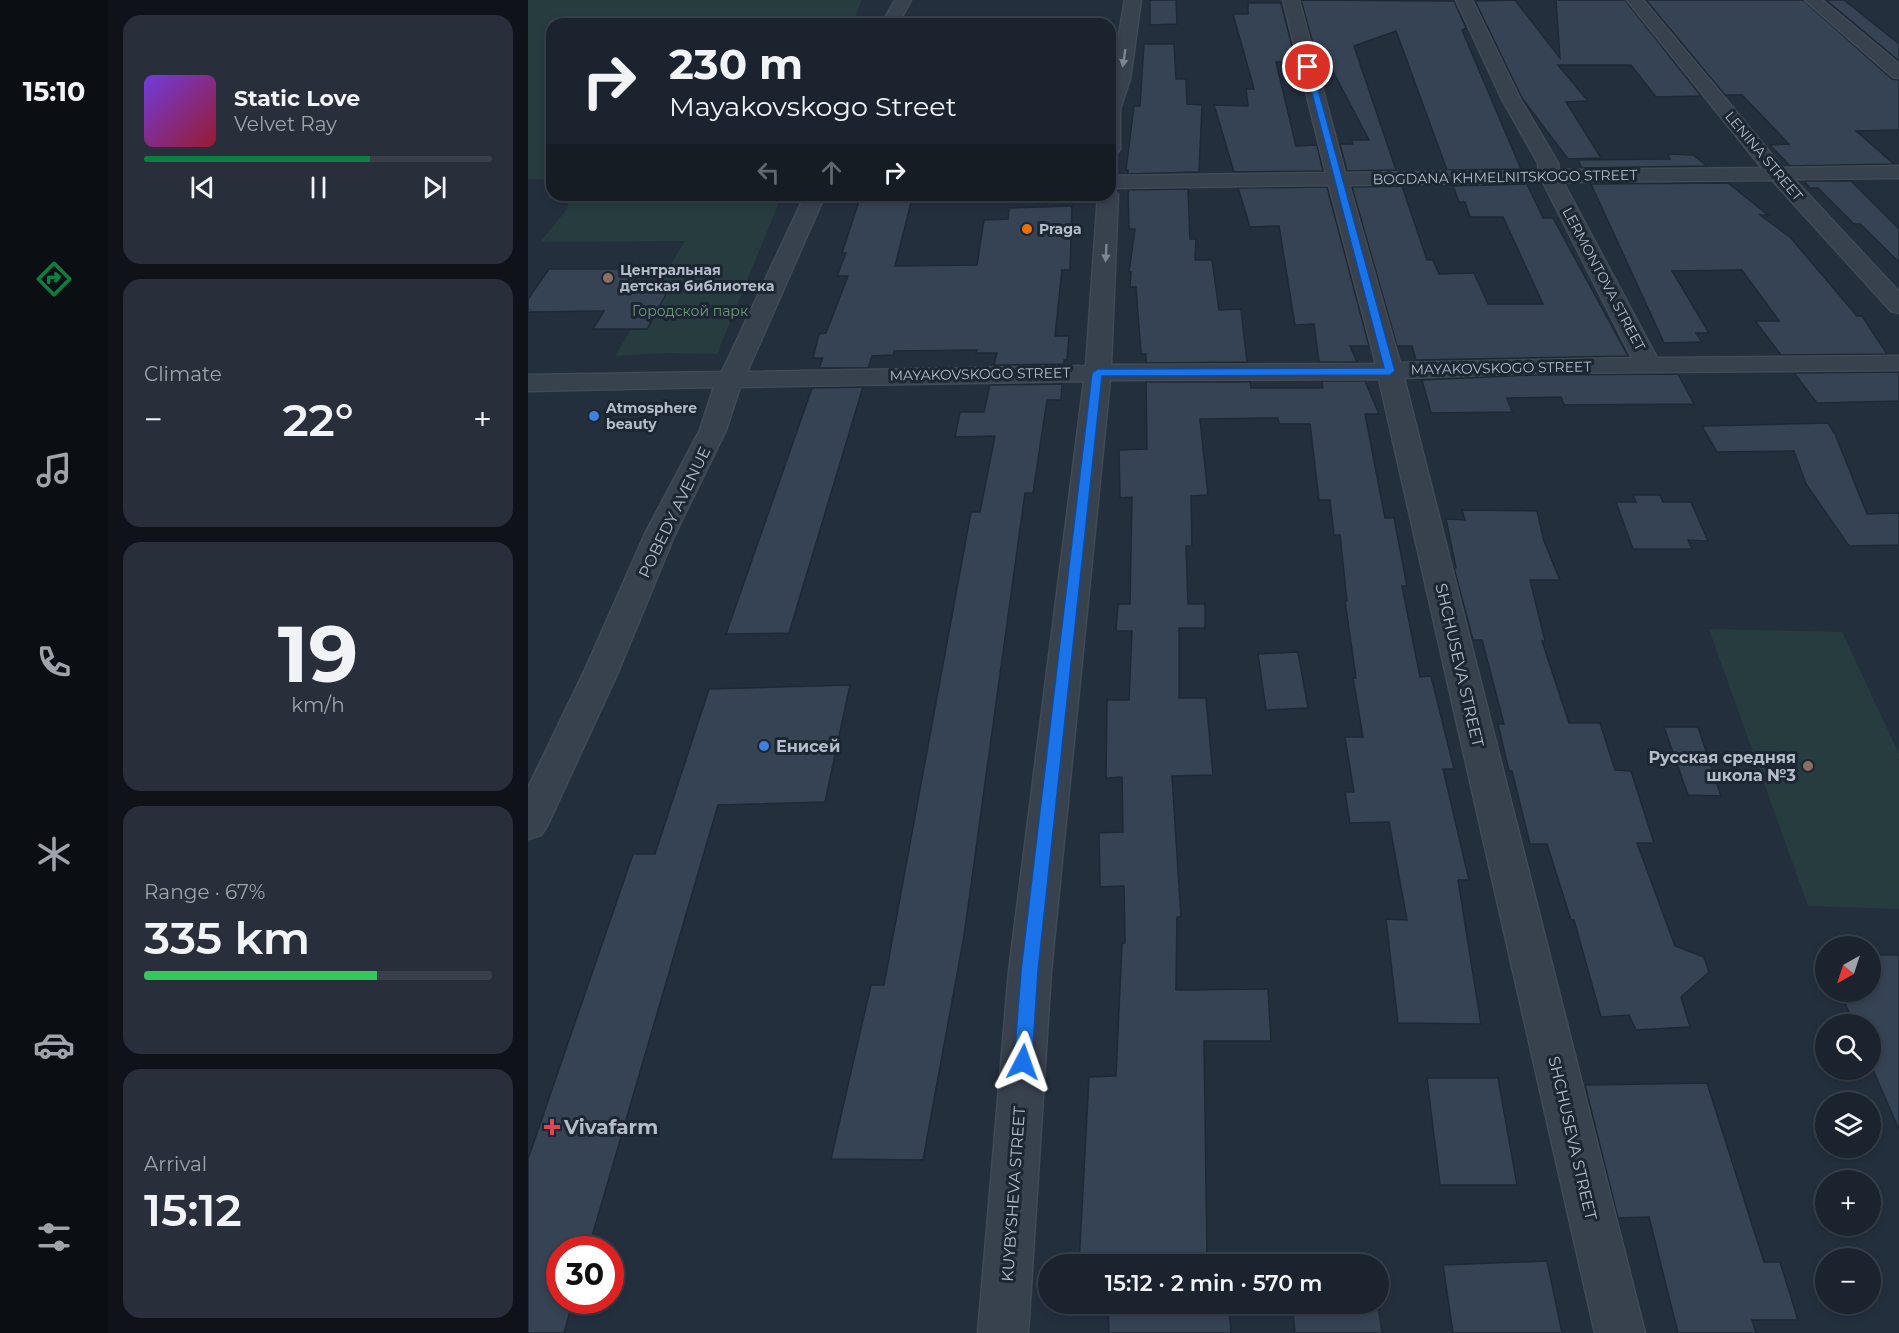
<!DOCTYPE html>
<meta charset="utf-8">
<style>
:root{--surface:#1b232e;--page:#282f3a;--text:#f1f3f6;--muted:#a0a4aa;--line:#39404a;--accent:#0b8043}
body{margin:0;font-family:Montserrat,sans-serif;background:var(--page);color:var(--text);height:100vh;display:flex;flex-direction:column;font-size:22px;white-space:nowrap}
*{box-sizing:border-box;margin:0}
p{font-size:20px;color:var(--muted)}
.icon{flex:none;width:33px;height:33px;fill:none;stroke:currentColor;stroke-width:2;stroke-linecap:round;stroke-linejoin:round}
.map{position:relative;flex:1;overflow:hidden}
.side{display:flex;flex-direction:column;gap:15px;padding:15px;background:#0f1319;width:420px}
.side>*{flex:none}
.banner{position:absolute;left:18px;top:18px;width:570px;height:183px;border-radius:18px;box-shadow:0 3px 9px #0003,0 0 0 2px var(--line);background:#1b232e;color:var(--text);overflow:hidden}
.needle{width:39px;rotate:219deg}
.tools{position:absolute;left:1287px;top:936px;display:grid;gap:12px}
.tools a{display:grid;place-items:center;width:66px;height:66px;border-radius:50%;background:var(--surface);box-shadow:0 3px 9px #0003,0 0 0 2px var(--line);font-size:30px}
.speed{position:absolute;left:18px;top:1236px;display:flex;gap:12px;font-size:30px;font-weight:700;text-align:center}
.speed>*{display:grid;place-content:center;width:78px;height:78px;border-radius:50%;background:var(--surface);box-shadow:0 3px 9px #0003,0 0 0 2px var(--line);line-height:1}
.speed .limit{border:9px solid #d22;background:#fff;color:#111}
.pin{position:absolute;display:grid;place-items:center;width:51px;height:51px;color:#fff;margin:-26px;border:3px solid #fff;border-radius:50%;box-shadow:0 2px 6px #0007}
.me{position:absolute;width:66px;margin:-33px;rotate:4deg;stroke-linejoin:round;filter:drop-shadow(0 0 4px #0008)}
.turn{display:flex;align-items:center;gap:21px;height:126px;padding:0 24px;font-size:27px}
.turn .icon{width:78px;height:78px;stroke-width:2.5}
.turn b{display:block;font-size:42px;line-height:51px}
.lanes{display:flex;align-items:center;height:57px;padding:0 24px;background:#0003;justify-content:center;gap:30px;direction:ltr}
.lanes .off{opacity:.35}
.big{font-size:45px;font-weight:600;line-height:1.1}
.side .widget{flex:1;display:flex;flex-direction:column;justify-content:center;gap:9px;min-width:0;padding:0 21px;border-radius:18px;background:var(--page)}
.side .dial{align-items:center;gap:0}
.dial b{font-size:78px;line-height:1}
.song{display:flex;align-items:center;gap:18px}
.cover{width:72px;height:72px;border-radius:9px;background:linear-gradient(135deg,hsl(260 70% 55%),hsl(350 70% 35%))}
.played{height:6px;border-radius:3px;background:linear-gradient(90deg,var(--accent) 65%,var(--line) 65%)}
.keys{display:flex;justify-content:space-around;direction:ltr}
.heat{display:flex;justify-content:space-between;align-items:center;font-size:33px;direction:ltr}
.charge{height:9px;border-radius:4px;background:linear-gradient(90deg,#34c759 67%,var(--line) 0)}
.trip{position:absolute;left:510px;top:1254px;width:351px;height:60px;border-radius:30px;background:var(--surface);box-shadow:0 3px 9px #0003,0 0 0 2px var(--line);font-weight:600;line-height:60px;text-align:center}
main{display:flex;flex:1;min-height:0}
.tab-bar{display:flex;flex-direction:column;width:108px;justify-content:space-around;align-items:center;background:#0b0e12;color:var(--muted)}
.tab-bar .icon{width:42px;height:42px}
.tab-bar .on{color:var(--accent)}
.tab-bar b{font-size:27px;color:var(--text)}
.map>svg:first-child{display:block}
.green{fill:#263c3f}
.building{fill:#364354;stroke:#1f2835;stroke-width:1.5}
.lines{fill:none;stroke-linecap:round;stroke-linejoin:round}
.minor-casing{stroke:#414a57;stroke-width:3}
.minor{fill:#38414e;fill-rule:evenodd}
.oneway{fill:#7c8592}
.route{fill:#1a73e8;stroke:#114b97;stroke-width:1.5}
.food-dot{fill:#e8710a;stroke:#1d2633;stroke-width:2}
.education-dot{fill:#8d6e63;stroke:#1d2633;stroke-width:2}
.shop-dot{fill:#3f7fe0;stroke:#1d2633;stroke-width:2}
.health-dot{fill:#e0444e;stroke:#1d2633;stroke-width:2}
.labels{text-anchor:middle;stroke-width:6;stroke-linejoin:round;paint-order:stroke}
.far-street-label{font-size:14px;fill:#b4bcc9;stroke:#1d2633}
.far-poi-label{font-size:14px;font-weight:bold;fill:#b4bcc9;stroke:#1d2633;text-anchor:start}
.far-park-label{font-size:14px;fill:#6b9a76;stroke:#1d2633}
.street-label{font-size:16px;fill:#b4bcc9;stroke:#1d2633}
.poi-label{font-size:16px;font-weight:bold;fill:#b4bcc9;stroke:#1d2633;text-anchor:start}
.near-poi-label{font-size:20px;font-weight:bold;fill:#b4bcc9;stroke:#1d2633;text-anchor:start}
</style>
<main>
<nav class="tab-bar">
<b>15:10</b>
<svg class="icon on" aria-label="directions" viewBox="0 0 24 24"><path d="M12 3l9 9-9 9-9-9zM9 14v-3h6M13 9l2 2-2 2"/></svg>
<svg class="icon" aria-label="music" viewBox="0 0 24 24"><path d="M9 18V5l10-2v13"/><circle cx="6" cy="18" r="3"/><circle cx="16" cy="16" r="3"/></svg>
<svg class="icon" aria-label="phone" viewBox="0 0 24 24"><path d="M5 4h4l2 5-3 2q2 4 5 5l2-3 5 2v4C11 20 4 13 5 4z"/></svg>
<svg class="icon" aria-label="climate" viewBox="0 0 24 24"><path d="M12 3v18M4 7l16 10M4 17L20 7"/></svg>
<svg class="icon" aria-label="car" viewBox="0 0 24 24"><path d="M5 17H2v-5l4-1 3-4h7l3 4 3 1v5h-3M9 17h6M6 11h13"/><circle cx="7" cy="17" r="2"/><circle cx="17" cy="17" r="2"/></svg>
<svg class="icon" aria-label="filters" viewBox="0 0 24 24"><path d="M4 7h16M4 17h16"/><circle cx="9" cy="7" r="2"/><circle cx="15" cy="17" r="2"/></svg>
</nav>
<section class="side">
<div class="widget">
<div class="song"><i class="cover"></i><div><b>Static Love</b><p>Velvet Ray</p></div></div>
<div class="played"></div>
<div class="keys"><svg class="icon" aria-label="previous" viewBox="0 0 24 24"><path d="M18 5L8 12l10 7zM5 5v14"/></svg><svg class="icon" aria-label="pause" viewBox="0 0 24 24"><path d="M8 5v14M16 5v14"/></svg><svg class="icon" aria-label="next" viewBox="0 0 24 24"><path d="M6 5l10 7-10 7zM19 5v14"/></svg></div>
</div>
<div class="widget"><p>Climate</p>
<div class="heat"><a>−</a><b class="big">22°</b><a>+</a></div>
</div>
<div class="widget dial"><b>19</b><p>km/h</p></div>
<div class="widget"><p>Range · 67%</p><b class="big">335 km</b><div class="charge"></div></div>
<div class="widget"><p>Arrival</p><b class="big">15:12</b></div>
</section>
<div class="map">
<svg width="1371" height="1333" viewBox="0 0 1371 1333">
<rect width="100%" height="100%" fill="#242f3e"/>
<g class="green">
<path d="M0,0H334L324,24H24V179H0Z"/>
<path d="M43,195H254L189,354L139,353L87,356L157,241L12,242L39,209Z"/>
<path d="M1181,629L1314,632L1371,754V909L1280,906Z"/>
</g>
<g class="building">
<path d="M622,0H648L649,24L622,25Z"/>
<path d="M773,0L926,1L938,28L934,30L993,169L919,170L868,31L826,46L868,170L819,171L812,144H825L824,140H841L800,62H790Z"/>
<path d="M987,0L1032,58L1028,0H1097L1173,96L1128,97L1103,65H1030L1060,101L1038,102L1073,158L1040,159L994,98L947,1Z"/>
<path d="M1118,0H1275L1364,79L1371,80V130L1328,131L1366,164L1262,166L1242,145L1261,144L1214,95H1197Z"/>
<path d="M1298,0H1316L1371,44V61Z"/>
<path d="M720,3H753L768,62H748L768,146L789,145L795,171L706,172L686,105L720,106L718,89H726L705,14H720Z"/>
<path d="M616,44H646L648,79H658L659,104L674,105L671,172L600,174V170H598L606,106H612Z"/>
<path d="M1140,154L1165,155L1179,166L1054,168L1050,160L1142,159Z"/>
<path d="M1276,181H1323L1371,229V262L1332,224H1326L1290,188H1282Z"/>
<path d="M1200,183L1240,215H1232L1262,237L1329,316H1334L1359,354L1253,355L1227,321H1251L1214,270L1144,271L1181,333H1168L1174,342L1136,343L1063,184Z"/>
<path d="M999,184L1015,218H1025L1100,356L888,360L884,346H869L824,187L874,186L899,260H905L911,274L946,273L960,304H1015L975,217H942L937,202H931L925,186Z"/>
<path d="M799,187L841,346H822L829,362H791L786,324L767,325L751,226L722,227L710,188Z"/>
<path d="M660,189L662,239H668L667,260H684L691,310L713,309L719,362L618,363V354H613L608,287H602L603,272H601L607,229H601L600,190Z"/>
<path d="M384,199L367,266L449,265L456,220L480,219L481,208L544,206L542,270H534L527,336H541L539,360H536V364L466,365L469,353H448L449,350L366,351V355L344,356L340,368H291L295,358H285L291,334L298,333L320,276H309L318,253H314L331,201Z"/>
<path d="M21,269H114L104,284L144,283L119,329H65L76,311L0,312V299Z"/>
<path d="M1371,372V401L1289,403L1266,373Z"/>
<path d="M1150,374L1166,404L1036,405L1033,397L979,398L984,412L903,413L894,380L1005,375Z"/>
<path d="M794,381H837L851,414H837L857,518H866L879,586H874L892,677L903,676L926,769H915L941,880H930L953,1024L870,1023L858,919L879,920L861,822L822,823L817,792H826L817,737H835L825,678H828L817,601H819L812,535H806L802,500H791L782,424H751L750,418L672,419L680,495L663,496L664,546H658L660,604H677V628H651V698H678L685,775L644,776L653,917H649L648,990L740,989L743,1041H676L679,1261L697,1259V1264H551L561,1077L588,1076L594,943H597L596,886L572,887L571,833L595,832L594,777L578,778L579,700H601L604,631H588L590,604H602L604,497L592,498L591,450L619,449L618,382H722L723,388H795Z"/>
<path d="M534,384L533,400H519L505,493H497L436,936L395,1160L303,1159L343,985H356L443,512H452L467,436L427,437L432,412H456L462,385Z"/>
<path d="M335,387L261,633L198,634L284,388Z"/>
<path d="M1300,423L1307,434L1339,514L1371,513V545L1321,546L1278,484L1266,451L1189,452L1174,426Z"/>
<path d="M1105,495H1132L1135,502H1163L1180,541L1160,540L1164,549H1105L1088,502H1108Z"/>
<path d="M934,510L1009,511L1016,541L1032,580H1002L1017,641H1014L1041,723H1072L1087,770L1103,771L1126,843H1109L1147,946L1176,957L1181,972L1153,997L1162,1027L1108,1030L1101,1015L1073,1017L1046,920H1043L1019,844H1002L984,771H981L970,724H976L954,640H945L926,568H928L918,519L937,520Z"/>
<path d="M770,652L780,708L738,710L730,654Z"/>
<path d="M322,685L297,802L190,805L60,1250H32V1300H45L36,1333H0V1159L105,854H127L181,689Z"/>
<path d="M1136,727H1170L1193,796L1160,795Z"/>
<path d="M1342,955H1371V1130L1342,1063V1024H1326L1312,992H1342Z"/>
<path d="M899,1078H970L989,1185H912Z"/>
<path d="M1179,1083L1236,1262H1252L1270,1320H1224L1228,1333H1150L1121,1217L1090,1218L1057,1085Z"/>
<path d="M844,1259L845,1264L760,1263Z"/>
<path d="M1019,1261L1034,1333H925L915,1265Z"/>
<path d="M580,1304H701L703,1333H581Z"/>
<path d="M764,1304H850L854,1333H767Z"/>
</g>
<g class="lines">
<g class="minor-casing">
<g id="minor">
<path d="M367,0H383L370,24H354Z"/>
<path d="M597,0H613L602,79L592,109V149L589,153L582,155V86Z"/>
<path d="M755,0H771L817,173L1011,171L1010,163L974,99L928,0H944L992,99L1030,163L1031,170L1234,168L1099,0H1115L1255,168L1371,166V178L1266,179L1371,292V313L1363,311L1244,180L1035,182L1129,358L1371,356V370L1005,373L876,378L1117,1333H1067L851,379L582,380L523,971L500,1333H450L481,971L556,381L212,387L198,430L147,534L90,672L19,826L13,835L0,839V788L56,672L117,534L172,430L186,387L0,391V375L194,372L277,195H297L219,372L558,366L570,195H582V189L587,191L590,195L583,365L848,364L801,185L582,188V176L798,173ZM1015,182L1104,358L872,363L821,185Z"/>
<path d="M1277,0H1294L1371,64V78L1365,77Z"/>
</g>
</g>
<use href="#minor" class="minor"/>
</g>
<defs><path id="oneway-solid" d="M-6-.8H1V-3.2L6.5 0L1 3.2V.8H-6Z" transform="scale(1.5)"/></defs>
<g class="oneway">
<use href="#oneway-solid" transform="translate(596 58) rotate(99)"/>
<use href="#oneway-solid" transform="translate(578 253) rotate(93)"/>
</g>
<path class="route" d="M780,65L784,67L867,371L862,375L574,376L510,971L504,1062L501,1067L495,1069L489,1067L486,1062L493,971L564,373L570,369L856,368L777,67Z"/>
<circle class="food-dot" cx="499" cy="229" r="6"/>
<g class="education-dot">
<circle cx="80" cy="278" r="6"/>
<circle cx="1280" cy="766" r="6"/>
</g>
<g class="shop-dot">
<circle cx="66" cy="416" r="6"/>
<circle cx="236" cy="746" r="6"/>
</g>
<path class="health-dot" d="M21 1118h6v6h6v6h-6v6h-6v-6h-6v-6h6z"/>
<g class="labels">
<g class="far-street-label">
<text transform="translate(1236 156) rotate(50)" y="5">LENINA STREET</text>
<text transform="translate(977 177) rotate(-1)" y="5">BOGDANA KHMELNITSKOGO STREET</text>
<text transform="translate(1076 279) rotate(62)" y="5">LERMONTOVA STREET</text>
<text transform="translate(973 368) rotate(-1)" y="5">MAYAKOVSKOGO STREET</text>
<text transform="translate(452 374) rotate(-1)" y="5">MAYAKOVSKOGO STREET</text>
</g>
<g class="far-poi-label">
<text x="511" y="234">Praga</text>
<text x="92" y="275">Центральная<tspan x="92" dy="16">детская библиотека</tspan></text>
<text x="78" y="413">Atmosphere<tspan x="78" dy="16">beauty</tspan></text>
</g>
<g class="far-park-label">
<text x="162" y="316">Городской парк</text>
</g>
<g class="street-label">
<text transform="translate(146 512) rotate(-64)" y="6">POBEDY AVENUE</text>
<text transform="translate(932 665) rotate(77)" y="6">SHCHUSEVA STREET</text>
<text transform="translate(1045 1138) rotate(77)" y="6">SHCHUSEVA STREET</text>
<text transform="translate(485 1194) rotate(-86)" y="6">KUYBYSHEVA STREET</text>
</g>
<g class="poi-label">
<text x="248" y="752">Енисей</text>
<text x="1268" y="763" text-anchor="end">Русская средняя<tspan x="1268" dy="18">школа №3</tspan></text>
</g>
<g class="near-poi-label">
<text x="36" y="1134">Vivafarm</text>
</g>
</g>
</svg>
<div class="tools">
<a><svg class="needle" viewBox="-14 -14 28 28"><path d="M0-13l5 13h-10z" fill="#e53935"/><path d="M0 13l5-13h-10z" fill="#a0a4aa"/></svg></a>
<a><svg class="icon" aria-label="search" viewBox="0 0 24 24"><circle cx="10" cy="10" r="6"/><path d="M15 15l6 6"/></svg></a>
<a><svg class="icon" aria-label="layers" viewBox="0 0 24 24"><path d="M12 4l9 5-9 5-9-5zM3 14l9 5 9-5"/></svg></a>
<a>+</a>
<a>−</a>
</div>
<div class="speed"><div class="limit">30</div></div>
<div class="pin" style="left:780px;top:67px;background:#d93025"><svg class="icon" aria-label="arrive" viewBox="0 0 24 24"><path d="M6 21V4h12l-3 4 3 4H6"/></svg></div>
<svg class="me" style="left:495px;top:1062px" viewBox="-20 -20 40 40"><path d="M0-17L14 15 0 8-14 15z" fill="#1a73e8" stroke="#fff" stroke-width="4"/></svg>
<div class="trip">15:12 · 2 min · 570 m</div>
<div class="banner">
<div class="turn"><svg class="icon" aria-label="right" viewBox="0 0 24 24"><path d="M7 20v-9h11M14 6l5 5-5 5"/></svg><div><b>230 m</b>Mayakovskogo Street</div></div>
<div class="lanes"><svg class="icon off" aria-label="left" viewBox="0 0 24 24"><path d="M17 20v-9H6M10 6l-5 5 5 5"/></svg><svg class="icon off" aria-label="ahead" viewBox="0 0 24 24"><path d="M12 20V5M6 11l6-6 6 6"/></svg><svg class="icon" aria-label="right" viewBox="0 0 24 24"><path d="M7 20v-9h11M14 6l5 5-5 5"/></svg></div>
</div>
</div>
</main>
